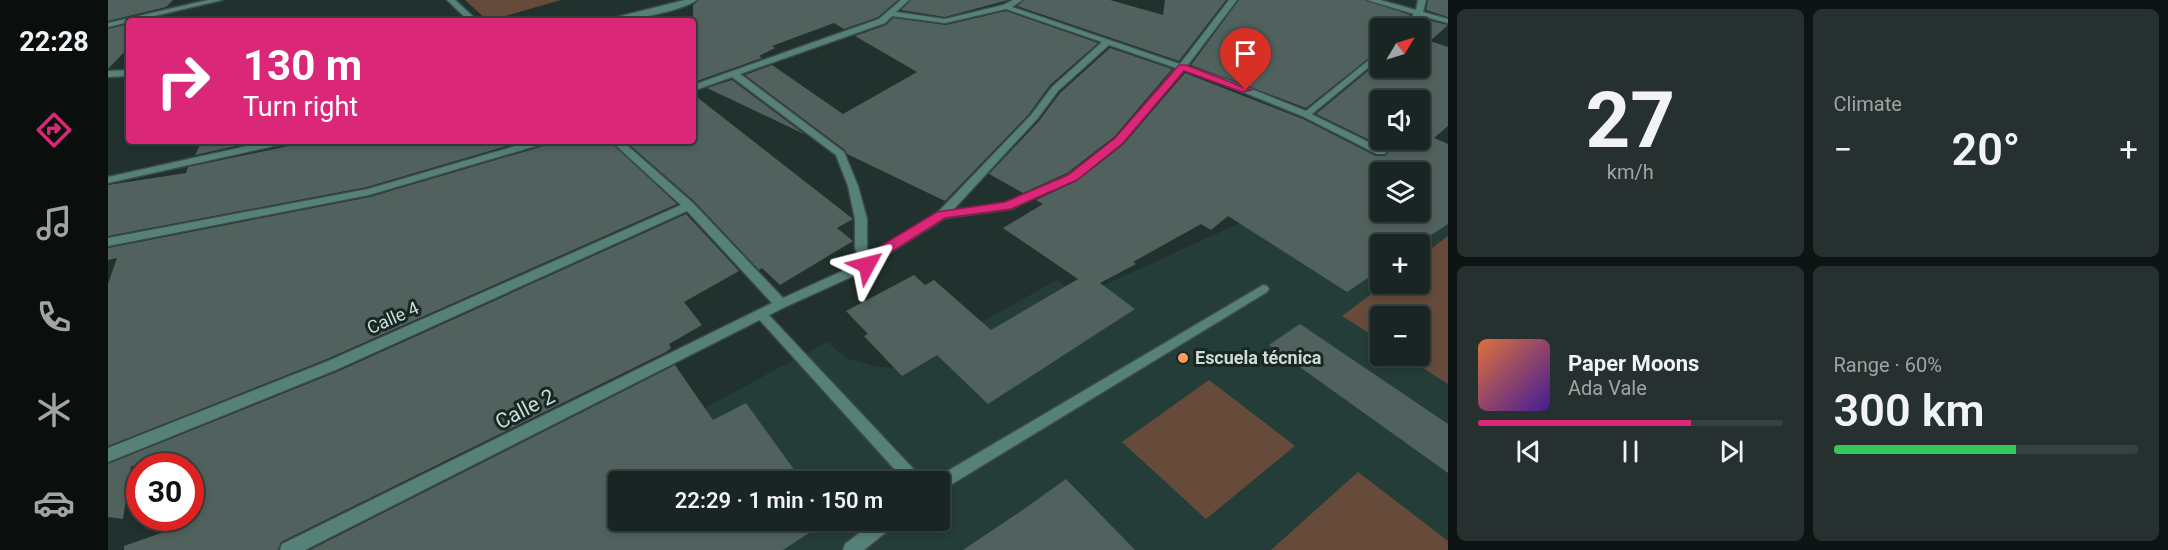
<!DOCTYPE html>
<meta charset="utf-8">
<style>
:root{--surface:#192522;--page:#26312f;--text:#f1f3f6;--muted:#9fa5a5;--line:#374240;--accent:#db2777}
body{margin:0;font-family:Roboto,sans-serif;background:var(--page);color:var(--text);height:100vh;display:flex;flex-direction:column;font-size:22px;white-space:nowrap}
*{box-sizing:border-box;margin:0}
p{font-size:20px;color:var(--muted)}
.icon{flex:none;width:33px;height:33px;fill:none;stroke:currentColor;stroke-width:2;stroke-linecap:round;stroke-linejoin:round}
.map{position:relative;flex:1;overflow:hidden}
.drawer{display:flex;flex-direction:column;gap:9px;padding:9px;background:#0e1413;width:720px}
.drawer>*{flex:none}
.banner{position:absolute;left:18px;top:18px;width:570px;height:126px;border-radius:6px;box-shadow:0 3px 9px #0003,0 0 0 2px var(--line);background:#db2777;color:#fff;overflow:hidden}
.needle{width:39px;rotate:52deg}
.buttons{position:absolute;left:1262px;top:18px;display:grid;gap:12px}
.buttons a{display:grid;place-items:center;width:60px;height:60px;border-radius:6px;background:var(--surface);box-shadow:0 3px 9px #0003,0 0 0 2px var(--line);font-size:30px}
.speed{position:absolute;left:18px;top:453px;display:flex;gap:12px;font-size:30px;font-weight:700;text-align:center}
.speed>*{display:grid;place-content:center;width:78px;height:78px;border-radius:50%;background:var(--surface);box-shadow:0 3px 9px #0003,0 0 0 2px var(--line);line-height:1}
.speed .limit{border:9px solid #d22;background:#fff;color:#111}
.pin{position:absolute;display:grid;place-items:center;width:51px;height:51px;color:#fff;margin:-62px -26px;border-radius:50% 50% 50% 0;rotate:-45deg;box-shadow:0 0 6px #0007}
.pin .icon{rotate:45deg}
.me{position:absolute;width:66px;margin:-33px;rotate:52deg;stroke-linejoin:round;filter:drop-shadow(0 0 4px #0008)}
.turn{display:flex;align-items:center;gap:21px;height:126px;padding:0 18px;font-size:27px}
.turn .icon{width:78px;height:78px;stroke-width:2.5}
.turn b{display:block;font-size:42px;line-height:51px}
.big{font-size:45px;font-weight:600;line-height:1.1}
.drawer .card{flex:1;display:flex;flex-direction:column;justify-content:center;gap:9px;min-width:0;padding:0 21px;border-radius:9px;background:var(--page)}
.drawer .dial{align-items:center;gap:0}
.dial b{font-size:78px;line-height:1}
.song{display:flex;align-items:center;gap:18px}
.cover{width:72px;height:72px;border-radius:9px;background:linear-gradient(135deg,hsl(20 70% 55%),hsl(260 70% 35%))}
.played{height:6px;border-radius:3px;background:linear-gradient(90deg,var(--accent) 70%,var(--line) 70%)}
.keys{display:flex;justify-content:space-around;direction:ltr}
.heat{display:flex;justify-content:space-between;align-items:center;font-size:33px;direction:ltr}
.charge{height:9px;border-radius:4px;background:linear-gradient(90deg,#34c759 60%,var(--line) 0)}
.drawer .tiles{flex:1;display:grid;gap:9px;grid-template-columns:repeat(2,1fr)}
.trip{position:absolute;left:500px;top:471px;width:342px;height:60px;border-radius:6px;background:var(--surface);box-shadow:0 3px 9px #0003,0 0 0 2px var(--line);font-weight:600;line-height:60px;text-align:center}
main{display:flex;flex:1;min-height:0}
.tab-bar{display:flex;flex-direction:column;width:108px;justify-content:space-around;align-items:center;background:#0a0f0e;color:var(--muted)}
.tab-bar .icon{width:42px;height:42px}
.tab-bar .selected{color:var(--accent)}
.tab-bar b{font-size:27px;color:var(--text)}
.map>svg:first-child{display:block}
.built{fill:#243d38;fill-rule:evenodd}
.green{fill:#664b3b}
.building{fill:#51625e;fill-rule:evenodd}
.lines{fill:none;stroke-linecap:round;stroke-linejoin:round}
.lane-casing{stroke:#3d4c48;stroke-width:3}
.street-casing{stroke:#3d4c48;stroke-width:3}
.lane{fill:#568179;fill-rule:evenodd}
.street{fill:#568179;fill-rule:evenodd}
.route{fill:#db2777;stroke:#8e194d;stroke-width:1.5}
.poi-dot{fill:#ff9b5a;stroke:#172724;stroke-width:2}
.labels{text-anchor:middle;stroke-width:6;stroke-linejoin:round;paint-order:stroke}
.street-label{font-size:18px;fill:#d0dad7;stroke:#172724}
.poi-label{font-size:18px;font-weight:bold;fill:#d0dad7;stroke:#172724;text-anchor:start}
.near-street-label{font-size:21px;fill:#d0dad7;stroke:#172724}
</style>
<main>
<nav class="tab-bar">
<b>22:28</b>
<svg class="icon selected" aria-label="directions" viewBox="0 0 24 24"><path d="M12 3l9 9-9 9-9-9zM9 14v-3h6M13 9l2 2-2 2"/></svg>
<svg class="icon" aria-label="music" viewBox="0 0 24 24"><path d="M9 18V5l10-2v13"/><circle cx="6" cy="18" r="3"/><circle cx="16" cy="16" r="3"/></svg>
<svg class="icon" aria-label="phone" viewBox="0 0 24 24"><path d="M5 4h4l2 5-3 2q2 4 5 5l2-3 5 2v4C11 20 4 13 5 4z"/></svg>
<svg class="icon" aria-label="climate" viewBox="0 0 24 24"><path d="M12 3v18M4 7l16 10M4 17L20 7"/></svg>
<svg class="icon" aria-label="car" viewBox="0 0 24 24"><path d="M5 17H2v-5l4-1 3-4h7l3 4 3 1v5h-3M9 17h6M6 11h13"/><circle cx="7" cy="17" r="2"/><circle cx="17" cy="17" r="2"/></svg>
</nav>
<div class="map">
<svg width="1340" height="550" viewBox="0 0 1340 550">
<rect width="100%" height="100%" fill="#21312d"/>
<path class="built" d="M1182,200L1272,212L1340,210V550H334L719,342L740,359L770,367L796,368L825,349L949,280L970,297ZM1272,244H1311V284H1272ZM1272,316H1311V356H1272ZM510,482H831V520H510Z"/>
<g class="green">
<path d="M357,0H453L380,21Z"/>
<path d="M1340,236V384L1296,356H1311V316H1272V340L1234,316L1277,284H1311V258Z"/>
<path d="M1101,380L1187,446L1098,519L1014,442Z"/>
<path d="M1250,472L1340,541V550H1163Z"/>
</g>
<g class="building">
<path d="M0,0H65L58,7L0,21Z"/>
<path d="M591,0H790L770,17L736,29L726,23L664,46L667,48L651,56L654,58L586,82L585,5Z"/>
<path d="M803,0H900L837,17L793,10Z"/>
<path d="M916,0H1002L1055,15L1057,0H1118L1071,61L909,6Z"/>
<path d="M1131,0H1257L1302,15L1292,28H1272V49L1198,108L1083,65Z"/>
<path d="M1320,0H1340V17L1318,10Z"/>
<path d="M898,11L990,43L942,85L921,114L837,201L739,154L737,150L637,75L664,65L735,114L809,72L747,36L778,25L785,18L838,25Z"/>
<path d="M1314,19L1340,25L1322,41L1340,47V126L1326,138L1340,144V224L1309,244H1272V270L1239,292L1120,216L1103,230L1093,224L1025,262L1028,264L992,283L1027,309L880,404L829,355L794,376L756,336L760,334L738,311L806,275L817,285L826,280L883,330L970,279L895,228L935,204L928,200L969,181L1015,145L1077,73L1195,119L1268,156H1277L1280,153L1278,148L1208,114L1272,61V68H1311V28H1305ZM1272,100H1311V140H1272ZM1272,172H1311V212H1272Z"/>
<path d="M21,24V47L0,69V29Z"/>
<path d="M1002,48L1064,69L1006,137L959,173L915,193L881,174L931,121L952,93Z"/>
<path d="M624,80L696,134L599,88Z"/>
<path d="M585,94L745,219L729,228L745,241L672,285L654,268L651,270L586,201L523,146L538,141H585Z"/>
<path d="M94,141H150L87,155Z"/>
<path d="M204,141H416L259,187L0,236V185L78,173L80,167Z"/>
<path d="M442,141H501L569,204L219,359L0,446V284L9,258L0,260V248L262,197L439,145Z"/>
<path d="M578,214L631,271L576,302L594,325L561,344L563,348L558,352L173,542L170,550H16V546L82,523V466H23L15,519L0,517V464L231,371Z"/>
<path d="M1192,324L1340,424V473L1161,345Z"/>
<path d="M567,365L605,420L638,403L695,482H510V520H721L675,550H202Z"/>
<path d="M958,479L1027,550H855L916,509Z"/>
</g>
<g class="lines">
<g class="lane-casing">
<g id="lane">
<path d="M1199,112L1277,150L1278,152L1277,154H1269L1196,117V113Z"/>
<path d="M1155,285L1159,286L1161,289L1159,292L836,489L831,491V482H824L826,479Z"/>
<path d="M653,309L657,311L813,477L815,482H798L649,317L647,314L649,311Z"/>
<path d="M768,520H789L787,525L756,550H735L737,544Z"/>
</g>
</g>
<g class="street-casing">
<g id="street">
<path d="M100,0H114L0,27V23Z"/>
<path d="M339,0H347L370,21H361Z"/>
<path d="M577,0H589C569,13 517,21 493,21Z"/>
<path d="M793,0H801L788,12L837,19L895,5L905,0H914L904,7L1072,64L1121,0H1129L1079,66L1121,80L1198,111L1272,51V58L1199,118L1115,84L1076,70L1014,143L968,179L903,209L837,218L783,252L763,268L677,307L197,550H172L174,544L664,303L579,211L230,369L0,462V448L220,361L573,205L503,141H514L585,203L675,298L752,263L747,248V219L740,186L728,155L624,77L585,91V85L771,19ZM898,9L994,42L944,87L923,115L830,212L775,246L762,256L759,248V219L750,186L736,152L632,74L777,23L784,16L837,23ZM1001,45L1068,68L1008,139L960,175L897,203L845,210L929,119L950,91Z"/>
<path d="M1259,0H1272L1308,10L1310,0H1318L1315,12L1340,19V23L1313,16L1302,28H1294L1306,14Z"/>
<path d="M21,70V76L0,77V71Z"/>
<path d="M162,141H180L175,144L0,183V177Z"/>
<path d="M424,141H440L438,143L261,195L0,246V238L260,189Z"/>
</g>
</g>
<use href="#lane" class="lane"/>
<use href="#street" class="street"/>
</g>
<path class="route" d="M1071,65H1078L1143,90L1134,92L1076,71L1015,143L969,180L903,209L837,218L783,252L763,268H754L752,265L754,261L774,245L829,212L897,202L960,175L1007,138Z"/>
<circle class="poi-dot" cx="1075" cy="358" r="6"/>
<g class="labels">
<g class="street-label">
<text transform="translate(285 318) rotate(-24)" y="6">Calle 4</text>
</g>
<g class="poi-label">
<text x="1087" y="364">Escuela técnica</text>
</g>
<g class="near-street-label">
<text transform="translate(417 409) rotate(-27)" y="7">Calle 2</text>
</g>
</g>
</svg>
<div class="buttons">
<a><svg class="needle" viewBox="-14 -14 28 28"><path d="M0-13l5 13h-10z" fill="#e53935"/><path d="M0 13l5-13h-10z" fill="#9fa5a5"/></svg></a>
<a><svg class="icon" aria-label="sound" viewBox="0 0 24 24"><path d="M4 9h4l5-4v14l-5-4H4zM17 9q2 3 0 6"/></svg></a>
<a><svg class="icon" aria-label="layers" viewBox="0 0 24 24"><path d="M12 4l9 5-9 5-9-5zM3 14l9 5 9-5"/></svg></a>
<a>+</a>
<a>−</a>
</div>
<div class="speed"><div class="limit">30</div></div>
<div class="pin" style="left:1138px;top:90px;background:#d93025"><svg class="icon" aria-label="arrive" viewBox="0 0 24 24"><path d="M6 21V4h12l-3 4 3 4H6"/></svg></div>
<svg class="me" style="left:759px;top:265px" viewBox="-20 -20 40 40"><path d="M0-17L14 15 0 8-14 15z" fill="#db2777" stroke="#fff" stroke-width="4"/></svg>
<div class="trip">22:29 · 1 min · 150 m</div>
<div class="banner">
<div class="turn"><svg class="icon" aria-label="right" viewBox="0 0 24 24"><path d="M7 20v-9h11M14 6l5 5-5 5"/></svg><div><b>130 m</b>Turn right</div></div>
</div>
</div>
<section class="drawer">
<div class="tiles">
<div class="card dial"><b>27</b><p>km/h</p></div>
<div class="card"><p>Climate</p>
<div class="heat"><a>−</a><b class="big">20°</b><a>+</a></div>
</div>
<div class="card">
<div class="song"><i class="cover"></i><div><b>Paper Moons</b><p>Ada Vale</p></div></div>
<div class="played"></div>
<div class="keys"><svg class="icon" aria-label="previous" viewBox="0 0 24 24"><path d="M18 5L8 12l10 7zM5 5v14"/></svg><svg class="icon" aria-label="pause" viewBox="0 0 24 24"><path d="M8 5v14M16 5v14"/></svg><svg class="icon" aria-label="next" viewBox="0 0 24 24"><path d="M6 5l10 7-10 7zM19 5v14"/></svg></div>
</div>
<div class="card"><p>Range · 60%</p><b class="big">300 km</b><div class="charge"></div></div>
</div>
</section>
</main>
